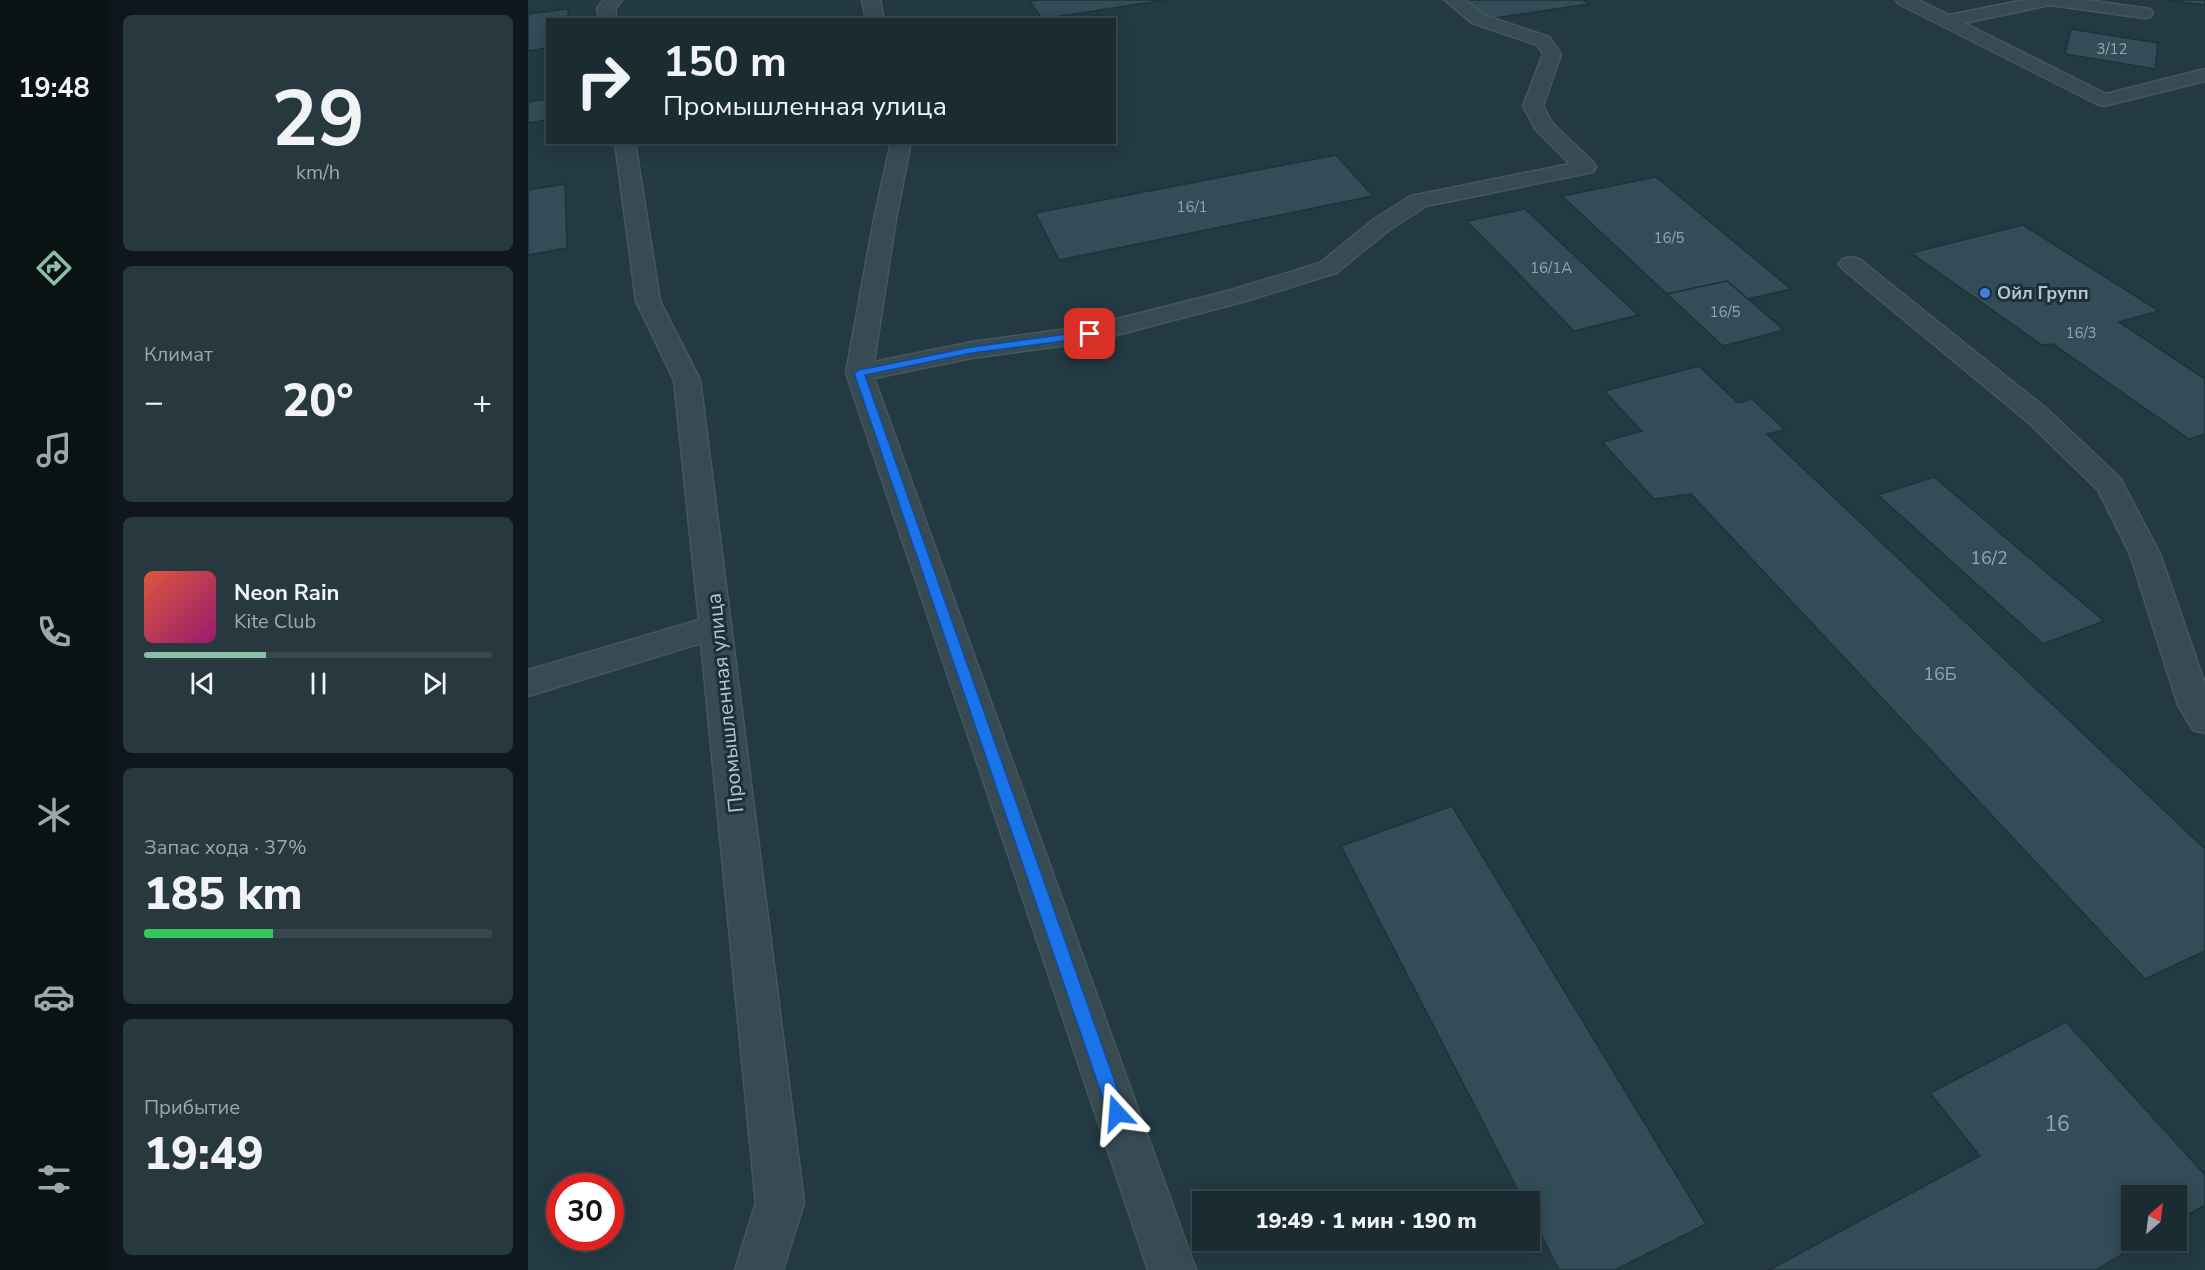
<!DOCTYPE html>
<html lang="ru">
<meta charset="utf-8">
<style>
:root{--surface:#1a2c32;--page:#27383e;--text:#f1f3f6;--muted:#9fa7ac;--line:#38484d;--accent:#8abfa5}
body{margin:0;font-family:"Nunito Sans",sans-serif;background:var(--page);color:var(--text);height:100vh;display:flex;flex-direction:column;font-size:22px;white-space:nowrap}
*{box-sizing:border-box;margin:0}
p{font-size:20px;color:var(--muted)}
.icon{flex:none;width:33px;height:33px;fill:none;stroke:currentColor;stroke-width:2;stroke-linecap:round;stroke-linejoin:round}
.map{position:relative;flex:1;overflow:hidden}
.sheet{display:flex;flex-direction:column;gap:15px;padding:15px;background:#0e181c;width:420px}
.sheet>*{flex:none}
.hud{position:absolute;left:18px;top:18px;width:570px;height:126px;border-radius:0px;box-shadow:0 3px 15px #0003,0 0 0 2px var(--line);background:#1a2c32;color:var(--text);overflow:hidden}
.needle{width:39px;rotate:28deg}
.fabs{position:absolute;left:1593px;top:1185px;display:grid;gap:12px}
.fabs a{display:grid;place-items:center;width:66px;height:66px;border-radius:0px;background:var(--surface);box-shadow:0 3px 15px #0003,0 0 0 2px var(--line);font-size:30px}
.speed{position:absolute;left:18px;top:1173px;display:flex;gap:12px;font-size:30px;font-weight:700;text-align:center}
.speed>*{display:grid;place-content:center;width:78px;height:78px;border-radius:50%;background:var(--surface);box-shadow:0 3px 15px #0003,0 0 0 2px var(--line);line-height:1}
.speed .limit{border:9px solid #d22;background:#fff;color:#111}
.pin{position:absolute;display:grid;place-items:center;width:51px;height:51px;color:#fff;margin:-26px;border-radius:12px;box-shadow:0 3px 9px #0006}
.me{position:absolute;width:66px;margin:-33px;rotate:341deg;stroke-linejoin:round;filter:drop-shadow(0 0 4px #0008)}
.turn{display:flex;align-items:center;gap:21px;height:126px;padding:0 18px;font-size:27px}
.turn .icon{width:78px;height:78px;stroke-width:2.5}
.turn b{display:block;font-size:42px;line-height:51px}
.big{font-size:45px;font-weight:800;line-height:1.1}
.sheet .widget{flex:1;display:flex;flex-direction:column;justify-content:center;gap:9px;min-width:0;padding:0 21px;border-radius:9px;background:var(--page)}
.sheet .dial{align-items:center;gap:0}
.dial b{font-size:78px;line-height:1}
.song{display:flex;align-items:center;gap:18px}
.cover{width:72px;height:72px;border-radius:9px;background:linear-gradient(135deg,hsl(10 70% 55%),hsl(320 70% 35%))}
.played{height:6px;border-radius:3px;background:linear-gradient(90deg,var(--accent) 35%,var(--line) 35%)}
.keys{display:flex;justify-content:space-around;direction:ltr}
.heat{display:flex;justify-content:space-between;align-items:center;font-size:33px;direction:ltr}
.charge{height:9px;border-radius:4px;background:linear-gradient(90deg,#34c759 37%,var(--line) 0)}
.trip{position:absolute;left:664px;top:1191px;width:348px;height:60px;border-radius:0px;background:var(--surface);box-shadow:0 3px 15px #0003,0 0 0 2px var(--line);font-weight:800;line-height:60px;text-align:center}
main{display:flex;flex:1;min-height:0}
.tab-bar{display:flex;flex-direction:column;width:108px;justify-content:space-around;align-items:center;background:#0a1214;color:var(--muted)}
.tab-bar .icon{width:42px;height:42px}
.tab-bar .selected{color:var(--accent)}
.tab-bar b{font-size:27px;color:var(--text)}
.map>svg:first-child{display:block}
.building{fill:#324d58;stroke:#1f323a;stroke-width:1.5}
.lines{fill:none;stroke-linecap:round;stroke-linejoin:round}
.minor-casing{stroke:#45575f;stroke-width:3}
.minor{fill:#384b53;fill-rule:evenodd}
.route{fill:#1a73e8;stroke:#114b97;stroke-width:1.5}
.shop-dot{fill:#3f7fe0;stroke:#1d3038;stroke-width:2}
.labels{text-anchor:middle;stroke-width:6;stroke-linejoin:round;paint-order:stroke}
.far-number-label{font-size:15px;fill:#93a6ae}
.far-poi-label{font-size:18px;font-weight:bold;fill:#b5c5cd;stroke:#1d3038;text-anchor:start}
.number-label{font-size:18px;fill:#93a6ae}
.street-label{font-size:21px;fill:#b5c5cd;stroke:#1d3038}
.near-number-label{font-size:21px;fill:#93a6ae}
</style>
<main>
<nav class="tab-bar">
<b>19:48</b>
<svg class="icon selected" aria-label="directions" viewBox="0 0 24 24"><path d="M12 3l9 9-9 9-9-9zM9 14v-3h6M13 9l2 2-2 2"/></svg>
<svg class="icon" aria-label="music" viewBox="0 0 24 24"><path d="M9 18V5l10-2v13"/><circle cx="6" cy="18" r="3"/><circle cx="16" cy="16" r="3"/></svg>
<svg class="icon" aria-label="phone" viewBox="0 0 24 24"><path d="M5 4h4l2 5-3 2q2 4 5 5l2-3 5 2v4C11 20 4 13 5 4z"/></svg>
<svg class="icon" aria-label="climate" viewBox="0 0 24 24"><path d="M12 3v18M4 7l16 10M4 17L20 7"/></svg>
<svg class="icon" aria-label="car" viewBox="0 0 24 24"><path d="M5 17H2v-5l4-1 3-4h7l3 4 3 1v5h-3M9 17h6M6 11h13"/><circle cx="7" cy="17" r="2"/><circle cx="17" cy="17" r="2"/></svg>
<svg class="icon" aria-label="filters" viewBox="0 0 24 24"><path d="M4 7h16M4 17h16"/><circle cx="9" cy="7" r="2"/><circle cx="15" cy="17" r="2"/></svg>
</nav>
<section class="sheet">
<div class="widget dial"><b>29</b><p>km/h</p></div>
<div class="widget"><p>Климат</p>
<div class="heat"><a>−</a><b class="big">20°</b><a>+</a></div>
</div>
<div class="widget">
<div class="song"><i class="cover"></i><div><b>Neon Rain</b><p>Kite Club</p></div></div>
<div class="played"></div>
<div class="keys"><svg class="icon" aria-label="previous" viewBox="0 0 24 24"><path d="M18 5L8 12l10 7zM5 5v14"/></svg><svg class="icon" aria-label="pause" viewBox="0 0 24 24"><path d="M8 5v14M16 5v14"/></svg><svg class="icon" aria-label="next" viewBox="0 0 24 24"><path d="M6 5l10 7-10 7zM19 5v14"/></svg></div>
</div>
<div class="widget"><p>Запас хода · 37%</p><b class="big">185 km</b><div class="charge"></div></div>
<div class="widget"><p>Прибытие</p><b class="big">19:49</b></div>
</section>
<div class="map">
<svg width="1677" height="1270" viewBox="0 0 1677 1270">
<rect width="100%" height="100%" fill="#233a43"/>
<g class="building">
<path d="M511,0H637L514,19L502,1Z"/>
<path d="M933,0H1055L1061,4L960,19Z"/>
<path d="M1640,0H1677V5Z"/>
<path d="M40,9V20H20V48L0,51V14Z"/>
<path d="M1543,29L1630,43L1627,69L1537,54Z"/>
<path d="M20,99V120L0,123V102Z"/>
<path d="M808,155L845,196L531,260L507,213Z"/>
<path d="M1128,177L1263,289L1220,299L1199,281L1139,294L1034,196Z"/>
<path d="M37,184L39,248L0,255V190Z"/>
<path d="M997,209L1110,315L1046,331L939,221Z"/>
<path d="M1495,225L1631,311L1591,322L1677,379V434L1661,439L1525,344L1514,345L1383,253Z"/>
<path d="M1199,281L1256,330L1195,346L1139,294Z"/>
<path d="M1171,366L1210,403L1224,399L1257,430L1239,434L1677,849V951L1617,979L1163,494L1126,499L1074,442L1114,431L1076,391Z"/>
<path d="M1406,477L1576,621L1515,644L1350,495Z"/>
<path d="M924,806L1178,1224L1087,1270H1031L1002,1213V1202H996L813,846Z"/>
<path d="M1538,1022L1677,1175V1205L1648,1222V1196H1604V1240H1618L1568,1270H1241L1452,1156L1402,1093Z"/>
</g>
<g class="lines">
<g class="minor-casing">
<g id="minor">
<path d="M76,0H94L87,9L89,20H71L69,8Z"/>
<path d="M334,0H352L356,20H338Z"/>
<path d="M917,0H937L956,15L1021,37L1033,54L1015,106L1024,123L1065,162L1068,167L1065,172L898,206L861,230L808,273L718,301L562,342L444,358L346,378L668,1270H620L318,373L346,219L363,142H383L368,219L346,362L444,342L561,326L700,291L792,263L845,220L883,196L1042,164L1008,130L995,106L1015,54L1009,45L944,23Z"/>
<path d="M1368,0H1390L1421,15L1497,0H1559L1622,9L1625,13L1622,17L1616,18L1522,5L1436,23L1578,94L1677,69V81L1576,106L1569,104L1371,4Z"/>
<path d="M87,142H107L132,301L172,380L276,1203L255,1270H207L228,1203L173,643L0,696V670L171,620L146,380L108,301Z"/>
<path d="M1323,257L1331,259L1520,410L1592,478L1632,554L1677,684V733L1665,730L1650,705L1602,554L1570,490L1500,422L1315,269L1311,264L1315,259Z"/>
</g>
</g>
<use href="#minor" class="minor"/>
</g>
<path class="route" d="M562,331L566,332V337L444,353L337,375L598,1113L596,1119L589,1122L582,1119L580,1113L326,373L331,370L444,347Z"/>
<circle class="shop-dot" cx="1457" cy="293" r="6"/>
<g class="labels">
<g class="far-number-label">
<text x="1584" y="54">3/12</text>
<text x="664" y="212">16/1</text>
<text x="1141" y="243">16/5</text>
<text x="1023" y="273">16/1А</text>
<text x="1197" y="317">16/5</text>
<text x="1553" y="338">16/3</text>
</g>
<g class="far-poi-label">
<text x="1469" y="299">Ойл Групп</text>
</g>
<g class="number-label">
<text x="1461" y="564">16/2</text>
<text x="1412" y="680">16Б</text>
</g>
<g class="street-label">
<text transform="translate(197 703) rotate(-96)" y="7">Промышленная улица</text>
</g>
<g class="near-number-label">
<text x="1529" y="1131">16</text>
</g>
</g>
</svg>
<div class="fabs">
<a><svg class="needle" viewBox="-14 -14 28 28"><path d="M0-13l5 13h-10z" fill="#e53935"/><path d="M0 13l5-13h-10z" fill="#9fa7ac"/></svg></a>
</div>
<div class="speed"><div class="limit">30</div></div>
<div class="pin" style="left:562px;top:334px;background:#d93025"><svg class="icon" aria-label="arrive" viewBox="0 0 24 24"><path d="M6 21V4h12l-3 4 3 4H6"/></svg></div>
<svg class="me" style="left:589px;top:1113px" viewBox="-20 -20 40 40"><path d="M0-17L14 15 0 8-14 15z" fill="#1a73e8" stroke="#fff" stroke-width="4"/></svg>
<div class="trip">19:49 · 1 мин · 190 m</div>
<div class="hud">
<div class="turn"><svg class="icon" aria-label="right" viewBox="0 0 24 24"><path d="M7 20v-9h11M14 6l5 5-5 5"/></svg><div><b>150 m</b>Промышленная улица</div></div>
</div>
</div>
</main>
